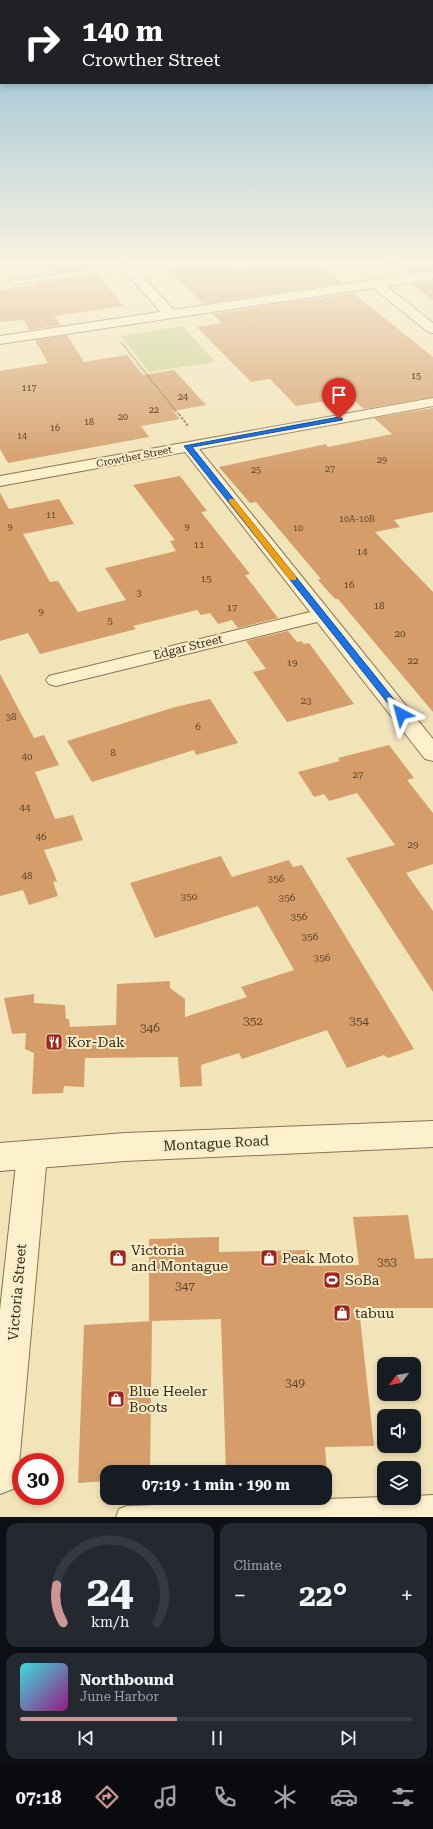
<!DOCTYPE html>
<meta charset="utf-8">
<style>
:root{--surface:#171b24;--page:#242831;--text:#f1f3f6;--muted:#9ea1a6;--line:#363941;--accent:#cc9694}
body{margin:0;font-family:"Roboto Serif",serif;background:var(--page);color:var(--text);height:100vh;display:flex;flex-direction:column;font-size:15px;white-space:nowrap}
*{box-sizing:border-box;margin:0}
p{font-size:13px;color:var(--muted)}
.icon{flex:none;width:22px;height:22px;fill:none;stroke:currentColor;stroke-width:2;stroke-linecap:round;stroke-linejoin:round}
.map{position:relative;height:1517px;overflow:hidden}
.side{display:flex;flex-direction:column;gap:6px;padding:6px;background:#0d0f14;flex:1}
.side>*{flex:none}
.guide{position:absolute;left:0px;top:0px;width:433px;height:84px;box-shadow:0 2px 6px #0003;background:#202124;color:#fff;overflow:hidden}
.needle{width:26px;rotate:239deg}
.fabs{position:absolute;left:377px;top:1357px;display:grid;gap:8px}
.fabs a{display:grid;place-items:center;width:44px;height:44px;border-radius:8px;background:var(--surface);box-shadow:0 2px 6px #0003;font-size:20px}
.speed{position:absolute;left:12px;top:1453px;display:flex;gap:8px;font-size:20px;font-weight:700;text-align:center}
.speed>*{display:grid;place-content:center;width:52px;height:52px;border-radius:50%;background:var(--surface);box-shadow:0 2px 6px #0003;line-height:1}
.speed .limit{border:6px solid #d22;background:#fff;color:#111}
.pin{position:absolute;display:grid;place-items:center;width:34px;height:34px;color:#fff;margin:-41px -17px;border-radius:50% 50% 50% 0;rotate:-45deg;box-shadow:0 0 4px #0007}
.pin .icon{rotate:45deg}
.me{position:absolute;width:44px;margin:-22px;rotate:321deg;stroke-linejoin:round;filter:drop-shadow(0 0 3px #0008)}
.turn{display:flex;align-items:center;gap:14px;height:84px;padding:0 16px;font-size:18px}
.turn .icon{width:52px;height:52px;stroke-width:2.5}
.turn b{display:block;font-size:28px;line-height:34px}
.big{font-size:30px;font-weight:700;line-height:1.1}
.side .card{flex:1;display:flex;flex-direction:column;justify-content:center;gap:6px;min-width:0;padding:0 14px;border-radius:12px;background:var(--page)}
.side .dial{align-items:center;gap:0}
.dial svg{height:104px;overflow:visible;fill:none;stroke:var(--line);stroke-width:7;stroke-linecap:round;text-anchor:middle}
.dial text{fill:var(--text);stroke:none}
.song{display:flex;align-items:center;gap:12px}
.cover{width:48px;height:48px;border-radius:6px;background:linear-gradient(135deg,hsl(180 70% 55%),hsl(310 70% 35%))}
.played{height:4px;border-radius:2px;background:linear-gradient(90deg,var(--accent) 40%,var(--line) 40%)}
.keys{display:flex;justify-content:space-around;direction:ltr}
.heat{display:flex;justify-content:space-between;align-items:center;font-size:22px;direction:ltr}
.side .tiles{flex:1;display:grid;gap:6px;grid-template-columns:1fr 1fr}
.card:last-child{grid-column:span 2}
.trip{position:absolute;left:100px;top:1465px;width:232px;height:40px;border-radius:12px;background:var(--surface);box-shadow:0 2px 6px #0003;font-weight:700;line-height:40px;text-align:center}
.tabs{display:flex;height:64px;justify-content:space-around;align-items:center;background:#090b0e;color:var(--muted)}
.tabs .icon{width:28px;height:28px}
.tabs .on{color:var(--accent)}
.tabs b{font-size:18px;color:var(--text)}
.map>svg:first-child{display:block}
.green{fill:#c4d08c}
.building{fill:#d49d6a}
.lines{fill:none;stroke-linecap:round;stroke-linejoin:round}
.service-casing{stroke:#897352;stroke-width:2}
.minor-casing{stroke:#897352;stroke-width:2}
.tertiary-casing{stroke:#897352;stroke-width:2}
.path-far1{stroke:#897352;stroke-width:1.5;stroke-dasharray:2 1;stroke-linecap:butt}
.path{stroke:#897352;stroke-width:2;stroke-dasharray:2.5 1.5;stroke-linecap:butt}
.service{fill:#fcf1cc;fill-rule:evenodd}
.minor{fill:#fcf1cc;fill-rule:evenodd}
.tertiary{fill:#fcf1cc;fill-rule:evenodd}
.route{fill:#1a73e8;stroke:#114b97}
.slow{fill:#f59e0b}
.labels{text-anchor:middle;stroke-width:4;stroke-linejoin:round;paint-order:stroke}
.far-number-label{font-size:9px;fill:#5e462d}
.far-street-label{font-size:10px;fill:#372919;stroke:#f9eec9}
.number-label{font-size:10px;fill:#5e462d}
.street-label{font-size:12px;fill:#372919;stroke:#f9eec9}
.near-number-label{font-size:12px;fill:#5e462d}
.near-poi-label{font-size:14px;fill:#372919;stroke:#f9eec9;text-anchor:start}
.near-street-label{font-size:14px;fill:#372919;stroke:#f9eec9}
</style>
<div class="map">
<svg width="433" height="1517" viewBox="0 0 433 1517">
<rect width="100%" height="100%" fill="#f2e4b9"/>
<path class="green" d="M183,326L215,362L149,372L121,336Z"/>
<g class="building">
<path d="M50,264H91L94,268L57,273Z"/>
<path d="M206,264H224L232,271L282,264H318L342,283L203,304L169,269Z"/>
<path d="M399,264H433V270L411,273Z"/>
<path d="M99,275L123,306L54,316L61,325L29,330L24,320L0,322V290L36,285L35,283Z"/>
<path d="M433,281V300L411,284Z"/>
<path d="M353,293L433,357V397L364,409L350,397L296,406L270,379L251,382L197,327L222,323L212,314Z"/>
<path d="M67,335L84,362L127,355L143,375L174,370L206,405L173,411L180,419L141,426L149,437L8,463L0,449V371L48,363L35,340Z"/>
<path d="M433,408V512L394,520L400,527L375,532L433,592V712L338,599H335L318,580L321,579L256,502L250,503L219,467L326,444L328,447L392,434L374,418Z"/>
<path d="M180,476L207,511L201,512L250,574L245,575L278,618L238,628L232,620L218,624L210,613L201,615L197,610L133,626L136,629L40,654L28,633L0,641V493L9,509L59,499L74,524L23,534L50,582L58,581L78,612L126,600L105,568L176,551L170,541L175,540L133,485Z"/>
<path d="M288,631L297,642L301,641L304,644L309,643L354,704L287,722L253,672L266,669L246,641Z"/>
<path d="M0,674L34,738L44,735L59,765L35,772L55,819L73,815L83,840L44,850L57,881L53,882L58,896L29,905L23,890L0,896Z"/>
<path d="M210,699L238,743L196,755L194,750L92,782L67,741L175,707Z"/>
<path d="M389,745L414,778L407,780L433,813V864L406,873L433,911V992L346,858L395,845L357,793L329,801L324,794L314,797L298,772L340,761L338,758Z"/>
<path d="M221,856L232,877L289,860L293,867L302,865L414,1049L388,1058L384,1055L347,1068L327,1030L242,1059L239,1053L201,1065L202,1086L180,1087L178,1057L85,1058L84,1087L64,1086L63,1093L32,1094L34,1053L25,1049L26,1033L12,1034L4,998L34,994V1003L65,1005L66,1019H69L70,1027L116,1025L117,984L170,981V988L185,999V1017L247,997L241,987L294,970L258,906L155,938L130,883Z"/>
<path d="M408,1215L415,1259L433,1258V1308H359L374,1446L325,1447L327,1472H226L221,1319L149,1321V1239L219,1237V1252L308,1250L309,1266L359,1265L353,1217Z"/>
<path d="M152,1321L150,1472H107V1481L78,1483L84,1325Z"/>
</g>
<g class="lines">
<g class="service-casing">
<g id="service">
<path d="M127,265L131,267L130,269L14,284L10,282L14,280Z"/>
<path d="M433,1495V1517H116L119,1509L127,1506L384,1497L414,1498V1496Z"/>
</g>
</g>
<g class="minor-casing">
<g id="minor">
<path d="M118,264H131L175,311L176,314L175,317H165Z"/>
<path d="M383,264H397L416,278L414,281H406Z"/>
<path d="M376,280L380,281L433,323V333L428,332L372,287L370,284L372,281Z"/>
<path d="M433,398V406L199,449L433,739V761L425,759L317,622L56,686L49,684L46,680L49,676L310,612L185,452L0,486V476Z"/>
<path d="M32,1141L43,1145L47,1155L18,1476L13,1489L0,1494V1310L17,1155L21,1145Z"/>
</g>
</g>
<g class="tertiary-casing">
<g id="tertiary">
<path d="M433,271V279L0,344V336Z"/>
<path d="M433,1121V1147L125,1161L0,1171V1143L125,1133Z"/>
</g>
</g>
<path class="path-far1" d="M121,342L179,415"/>
<path class="path" d="M179,414L188,426"/>
<use href="#service" class="service"/>
<use href="#minor" class="minor"/>
<use href="#tertiary" class="tertiary"/>
</g>
<linearGradient id="sky" x2="0" y2="1"><stop stop-color="#8ab9d5"/><stop offset="0.55" stop-color="#f9f3e0"/><stop offset="1" stop-color="#f9f3e0" stop-opacity="0"/></linearGradient>
<rect width="433" height="476" fill="url(#sky)"/>
<path class="route" d="M339,417L343,419L342,420L192,447L404,712V716H398L184,446Z"/>
<path class="slow" d="M229,499H234L296,577V580H290L229,502Z"/>
<defs>
<g id="restaurant-square" transform="scale(0.9)"><rect x="-9" y="-9" width="18" height="18" rx="4" fill="#9e241c" stroke="#f9eec9"/><path d="M-5-6h1v4h1v-4h1v4h1v-4h1v5L-1.5 .5V6h-2V.5L-5-1ZM5-6V6H3V1.5H1.5Q1.5-4 5-6Z" fill="#fff"/></g>
<g id="shop-square" transform="scale(0.9)"><rect x="-9" y="-9" width="18" height="18" rx="4" fill="#9e241c" stroke="#f9eec9"/><path d="M-5-2.5h2.3a2.7 3.5 0 0 1 5.4 0H5L5.5 6h-11ZM-1.5-2.5h3a1.5 2.3 0 0 0-3 0Z" fill="#fff"/></g>
<g id="stadium-square" transform="scale(0.9)"><rect x="-9" y="-9" width="18" height="18" rx="4" fill="#9e241c" stroke="#f9eec9"/><path d="M0-5a6.5 5 0 1 0 0 10a6.5 5 0 1 0 0-10ZM-3.5-1.8h7v3.6h-7Z" fill="#fff"/></g>
</defs>
<g fill-rule="evenodd">
<use href="#restaurant-square" x="54" y="1042"/>
<use href="#shop-square" x="118" y="1258"/>
<use href="#shop-square" x="269" y="1258"/>
<use href="#stadium-square" x="332" y="1280"/>
<use href="#shop-square" x="342" y="1313"/>
<use href="#shop-square" x="116" y="1399"/>
</g>
<g class="labels">
<g class="far-number-label">
<text x="416" y="379">15</text>
<text x="29" y="391">117</text>
<text x="183" y="400">24</text>
<text x="154" y="413">22</text>
<text x="123" y="420">20</text>
<text x="89" y="425">18</text>
<text x="55" y="431">16</text>
<text x="22" y="439">14</text>
<text x="382" y="463">29</text>
<text x="330" y="472">27</text>
<text x="256" y="473">25</text>
<text x="51" y="518">11</text>
<text x="357" y="522">10A-10B</text>
<text x="10" y="530">9</text>
<text x="187" y="530">9</text>
<text x="298" y="531">10</text>
</g>
<g class="far-street-label">
<text transform="translate(134 456) rotate(-11)" y="4">Crowther Street</text>
</g>
<g class="number-label">
<text x="199" y="548">11</text>
<text x="362" y="555">14</text>
<text x="206" y="582">15</text>
<text x="349" y="588">16</text>
<text x="139" y="596">3</text>
<text x="379" y="609">18</text>
<text x="232" y="611">17</text>
<text x="41" y="615">9</text>
<text x="110" y="624">5</text>
<text x="400" y="637">20</text>
<text x="413" y="664">22</text>
<text x="292" y="666">19</text>
<text x="306" y="704">23</text>
<text x="11" y="720">38</text>
<text x="198" y="730">6</text>
<text x="113" y="756">8</text>
<text x="27" y="760">40</text>
<text x="358" y="778">27</text>
<text x="25" y="811">44</text>
<text x="41" y="840">46</text>
<text x="413" y="848">29</text>
<text x="27" y="879">48</text>
<text x="276" y="882">356</text>
<text x="189" y="900">350</text>
<text x="287" y="901">356</text>
<text x="299" y="920">356</text>
<text x="310" y="940">356</text>
<text x="322" y="961">356</text>
</g>
<g class="street-label">
<text transform="translate(188 647) rotate(-14)" y="4">Edgar Street</text>
</g>
<g class="near-number-label">
<text x="253" y="1025">352</text>
<text x="359" y="1025">354</text>
<text x="150" y="1032">346</text>
<text x="387" y="1266">353</text>
<text x="185" y="1290">347</text>
<text x="295" y="1387">349</text>
</g>
<g class="near-poi-label">
<text x="67" y="1047">Kor-Dak</text>
<text x="131" y="1255">Victoria<tspan x="131" dy="16">and Montague</tspan></text>
<text x="282" y="1263">Peak Moto</text>
<text x="345" y="1285">SoBa</text>
<text x="355" y="1318">tabuu</text>
<text x="129" y="1396">Blue Heeler<tspan x="129" dy="16">Boots</tspan></text>
</g>
<g class="near-street-label">
<text transform="translate(216 1143) rotate(-3)" y="5">Montague Road</text>
<text transform="translate(17 1292) rotate(-85)" y="5">Victoria Street</text>
</g>
</g>
</svg>
<div class="fabs">
<a><svg class="needle" viewBox="-14 -14 28 28"><path d="M0-13l5 13h-10z" fill="#e53935"/><path d="M0 13l5-13h-10z" fill="#9ea1a6"/></svg></a>
<a><svg class="icon" aria-label="sound" viewBox="0 0 24 24"><path d="M4 9h4l5-4v14l-5-4H4zM17 9q2 3 0 6"/></svg></a>
<a><svg class="icon" aria-label="layers" viewBox="0 0 24 24"><path d="M12 4l9 5-9 5-9-5zM3 14l9 5 9-5"/></svg></a>
</div>
<div class="speed"><div class="limit">30</div></div>
<div class="pin" style="left:339px;top:419px;background:#d93025"><svg class="icon" aria-label="arrive" viewBox="0 0 24 24"><path d="M6 21V4h12l-3 4 3 4H6"/></svg></div>
<svg class="me" style="left:401px;top:714px" viewBox="-20 -20 40 40"><path d="M0-17L14 15 0 8-14 15z" fill="#1a73e8" stroke="#fff" stroke-width="4"/></svg>
<div class="trip">07:19 · 1 min · 190 m</div>
<div class="guide">
<div class="turn"><svg class="icon" aria-label="right" viewBox="0 0 24 24"><path d="M7 20v-9h11M14 6l5 5-5 5"/></svg><div><b>140 m</b>Crowther Street</div></div>
</div>
</div>
<section class="side">
<div class="tiles">
<div class="card dial"><svg viewBox="0 0 100 80">
<path d="M14 69A42 42 0 1 1 86 69"/>
<path d="M14 69A42 42 0 0 1 9 40" stroke="#cc9694"/>
<text x="50" y="56" font-size="32" font-weight="700">24</text>
<text x="50" y="72" font-size="11">km/h</text>
</svg></div>
<div class="card"><p>Climate</p>
<div class="heat"><a>−</a><b class="big">22°</b><a>+</a></div>
</div>
<div class="card">
<div class="song"><i class="cover"></i><div><b>Northbound</b><p>June Harbor</p></div></div>
<div class="played"></div>
<div class="keys"><svg class="icon" aria-label="previous" viewBox="0 0 24 24"><path d="M18 5L8 12l10 7zM5 5v14"/></svg><svg class="icon" aria-label="pause" viewBox="0 0 24 24"><path d="M8 5v14M16 5v14"/></svg><svg class="icon" aria-label="next" viewBox="0 0 24 24"><path d="M6 5l10 7-10 7zM19 5v14"/></svg></div>
</div>
</div>
</section>
<nav class="tabs">
<b>07:18</b>
<svg class="icon on" aria-label="directions" viewBox="0 0 24 24"><path d="M12 3l9 9-9 9-9-9zM9 14v-3h6M13 9l2 2-2 2"/></svg>
<svg class="icon" aria-label="music" viewBox="0 0 24 24"><path d="M9 18V5l10-2v13"/><circle cx="6" cy="18" r="3"/><circle cx="16" cy="16" r="3"/></svg>
<svg class="icon" aria-label="phone" viewBox="0 0 24 24"><path d="M5 4h4l2 5-3 2q2 4 5 5l2-3 5 2v4C11 20 4 13 5 4z"/></svg>
<svg class="icon" aria-label="climate" viewBox="0 0 24 24"><path d="M12 3v18M4 7l16 10M4 17L20 7"/></svg>
<svg class="icon" aria-label="car" viewBox="0 0 24 24"><path d="M5 17H2v-5l4-1 3-4h7l3 4 3 1v5h-3M9 17h6M6 11h13"/><circle cx="7" cy="17" r="2"/><circle cx="17" cy="17" r="2"/></svg>
<svg class="icon" aria-label="filters" viewBox="0 0 24 24"><path d="M4 7h16M4 17h16"/><circle cx="9" cy="7" r="2"/><circle cx="15" cy="17" r="2"/></svg>
</nav>
